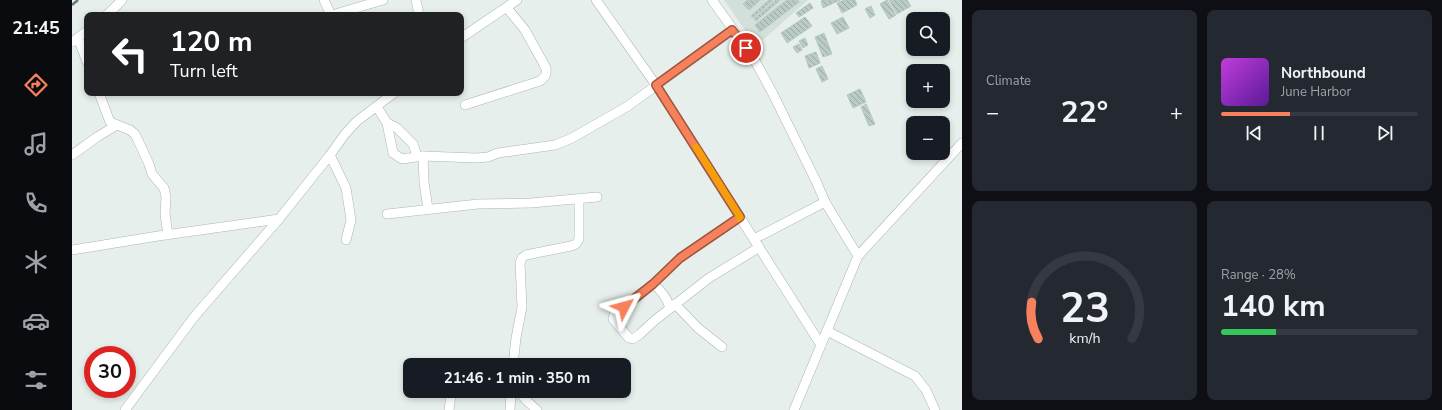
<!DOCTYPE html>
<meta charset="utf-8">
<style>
:root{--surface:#171b24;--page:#242831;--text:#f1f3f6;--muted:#9ea1a6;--line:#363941;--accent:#f7815c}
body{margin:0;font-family:"Nunito Sans",sans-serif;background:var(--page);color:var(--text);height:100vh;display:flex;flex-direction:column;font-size:15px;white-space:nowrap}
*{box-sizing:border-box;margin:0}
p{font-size:13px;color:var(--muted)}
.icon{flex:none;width:22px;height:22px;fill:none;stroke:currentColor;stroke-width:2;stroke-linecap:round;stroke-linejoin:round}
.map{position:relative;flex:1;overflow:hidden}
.side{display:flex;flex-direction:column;gap:10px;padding:10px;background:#0d0f14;width:480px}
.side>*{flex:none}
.banner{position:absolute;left:12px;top:12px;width:380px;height:84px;border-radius:8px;box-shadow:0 2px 6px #0003;background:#202124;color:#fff;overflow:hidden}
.controls{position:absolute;left:834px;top:12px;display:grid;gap:8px}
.controls a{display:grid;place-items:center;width:44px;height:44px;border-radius:8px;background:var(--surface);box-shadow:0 2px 6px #0003;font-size:20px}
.speed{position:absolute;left:12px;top:346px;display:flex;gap:8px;font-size:20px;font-weight:700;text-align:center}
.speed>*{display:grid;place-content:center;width:52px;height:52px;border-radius:50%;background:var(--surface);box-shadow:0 2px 6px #0003;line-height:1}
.speed .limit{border:6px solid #d22;background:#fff;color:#111}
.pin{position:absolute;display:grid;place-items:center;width:34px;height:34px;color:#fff;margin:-17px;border:2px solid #fff;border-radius:50%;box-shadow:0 1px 4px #0007}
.me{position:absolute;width:44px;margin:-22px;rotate:51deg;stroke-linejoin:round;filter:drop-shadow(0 0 3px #0008)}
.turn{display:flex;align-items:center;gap:14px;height:84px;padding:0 20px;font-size:18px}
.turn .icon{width:52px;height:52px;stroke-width:2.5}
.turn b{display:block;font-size:28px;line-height:34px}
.big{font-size:30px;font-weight:700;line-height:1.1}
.side .tile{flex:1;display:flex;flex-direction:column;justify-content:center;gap:6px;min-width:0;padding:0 14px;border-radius:8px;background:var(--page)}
.side .dial{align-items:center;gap:0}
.dial svg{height:104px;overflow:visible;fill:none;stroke:var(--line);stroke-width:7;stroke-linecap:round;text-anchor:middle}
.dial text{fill:var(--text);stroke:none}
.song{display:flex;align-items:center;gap:12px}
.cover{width:48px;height:48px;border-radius:6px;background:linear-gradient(135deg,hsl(290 70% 55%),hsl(270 70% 35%))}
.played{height:4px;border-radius:2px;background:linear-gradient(90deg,var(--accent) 35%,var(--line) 35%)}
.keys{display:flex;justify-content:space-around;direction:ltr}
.heat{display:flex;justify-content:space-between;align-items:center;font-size:22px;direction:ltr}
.charge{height:6px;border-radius:3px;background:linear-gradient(90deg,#34c759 28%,var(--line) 0)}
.side .tiles{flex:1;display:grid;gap:10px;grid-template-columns:repeat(2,1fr)}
.trip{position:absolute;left:331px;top:358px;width:228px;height:40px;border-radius:8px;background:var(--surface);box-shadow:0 2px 6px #0003;font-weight:700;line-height:40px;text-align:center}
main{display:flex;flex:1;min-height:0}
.tab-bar{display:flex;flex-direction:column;width:72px;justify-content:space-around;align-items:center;background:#090b0e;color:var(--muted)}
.tab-bar .icon{width:28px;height:28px}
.tab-bar .current{color:var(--accent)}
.tab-bar b{font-size:18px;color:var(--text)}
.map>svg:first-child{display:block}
.built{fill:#d3dfda}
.building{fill:url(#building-back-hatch);stroke:#b7c9c2}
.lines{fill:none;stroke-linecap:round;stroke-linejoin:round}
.minor-casing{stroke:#a8b8b2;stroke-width:10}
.minor{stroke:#fff;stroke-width:9}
.rail{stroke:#5e7d75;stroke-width:2.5;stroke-dasharray:8 4;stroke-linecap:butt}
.route-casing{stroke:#a1543c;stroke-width:10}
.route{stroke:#f7815c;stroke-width:7}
.slow{stroke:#f59e0b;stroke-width:7}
</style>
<main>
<nav class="tab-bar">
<b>21:45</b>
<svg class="icon current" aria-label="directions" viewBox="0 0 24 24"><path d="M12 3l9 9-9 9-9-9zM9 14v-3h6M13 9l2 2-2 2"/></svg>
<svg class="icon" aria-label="music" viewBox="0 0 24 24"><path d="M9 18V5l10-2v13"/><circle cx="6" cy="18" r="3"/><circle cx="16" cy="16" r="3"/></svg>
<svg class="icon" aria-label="phone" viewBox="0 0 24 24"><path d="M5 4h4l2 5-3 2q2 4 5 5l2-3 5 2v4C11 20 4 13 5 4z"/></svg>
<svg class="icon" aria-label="climate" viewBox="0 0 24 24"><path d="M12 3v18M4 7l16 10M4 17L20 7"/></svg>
<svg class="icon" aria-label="car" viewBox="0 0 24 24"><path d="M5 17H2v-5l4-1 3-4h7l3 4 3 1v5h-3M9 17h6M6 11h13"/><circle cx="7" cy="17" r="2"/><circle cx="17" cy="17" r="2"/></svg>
<svg class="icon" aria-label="filters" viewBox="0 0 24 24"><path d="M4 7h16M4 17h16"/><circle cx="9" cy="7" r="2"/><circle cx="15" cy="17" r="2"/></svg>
</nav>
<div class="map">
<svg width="890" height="410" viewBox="0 0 890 410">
<defs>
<pattern id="building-back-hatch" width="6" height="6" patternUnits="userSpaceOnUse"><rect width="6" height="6" fill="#bacac4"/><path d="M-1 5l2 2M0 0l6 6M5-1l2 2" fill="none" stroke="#97a6a0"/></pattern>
</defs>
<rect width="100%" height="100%" fill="#e6efeb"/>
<path class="built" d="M652,0H736L684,46Z"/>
<g class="building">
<path d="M675,0H688L677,10L671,4Z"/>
<path d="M697,0H701L681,18L679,16Z"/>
<path d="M704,0H708L684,21L682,19Z"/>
<path d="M715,0H726L727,2L688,32L683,25Z"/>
<path d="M751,0H768L751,8L749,1Z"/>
<path d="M772,0H783L785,5L770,13L765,3Z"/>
<path d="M815,0L824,15L817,19L808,4Z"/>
<path d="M817,0H835L839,6L825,14Z"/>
<path d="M738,3L741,8L727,17L724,13Z"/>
<path d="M799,6L803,15L798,18L793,9Z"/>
<path d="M733,17L740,26L715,43L709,33Z"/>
<path d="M771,17L777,28L765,34L759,23Z"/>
<path d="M752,33L760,54L751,57L743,37Z"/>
<path d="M733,38L736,45L731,48L727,41Z"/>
<path d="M727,44L730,50L725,53L721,47Z"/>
<path d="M744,52L748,63L737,68L733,56Z"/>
<path d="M750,66L756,79L750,82L744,69Z"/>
<path d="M788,89L794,102L781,108L775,95Z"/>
<path d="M794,104L803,124L797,126L789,107Z"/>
</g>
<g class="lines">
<g class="minor-casing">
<g id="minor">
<path d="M252,0L259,15"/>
<path d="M344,0L347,15"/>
<path d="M524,0L584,85L749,345"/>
<path d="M640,0L681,57L701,94L744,181L753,202L786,256"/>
<path d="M35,15L50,0"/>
<path d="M260,15L311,0"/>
<path d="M6,38L15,62"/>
<path d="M389,38L445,0"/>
<path d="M0,42L15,31"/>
<path d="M27,93L38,122L58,130L63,134L77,164L80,174L92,188L94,197L93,214L96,235"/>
<path d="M393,105L468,81C473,77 475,75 474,68L453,30L435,8"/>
<path d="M305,107L315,123L325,128L341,144L345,156"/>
<path d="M315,123L321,153L330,159L351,156L404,158L416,157L426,153L483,145L500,138L556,106L660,30"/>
<path d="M0,155L25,137L45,125"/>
<path d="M258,155L274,188L279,220L274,240"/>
<path d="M351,156L352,182L356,209"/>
<path d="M315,214L406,204L459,203L525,197"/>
<path d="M668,217L608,258L581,284L542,315L541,319L557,338L561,339L568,334L582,321L637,278L686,248"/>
<path d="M682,239L753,202"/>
<path d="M0,250L86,236L207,219"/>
<path d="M581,284C589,290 595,298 598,308"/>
<path d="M603,304L626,328L650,347"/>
<path d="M755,331L843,376L854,390L863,410"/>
<path d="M441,365L444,338L450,307L448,263L450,258L454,255L499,246L504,244L507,239V199"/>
<path d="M446,391L456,402L465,410"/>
<path d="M53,410L122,317L207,219L258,155L273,134L285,121L322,93"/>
<path d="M377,410L379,395"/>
<path d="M438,410L439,391"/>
<path d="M722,410L786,256L890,143"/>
</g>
</g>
<use href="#minor" class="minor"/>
<path class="rail" d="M0,5L6,0"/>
</g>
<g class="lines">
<g class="route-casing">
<path id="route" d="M552,307L581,284L608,258L668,217L584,85L660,30L674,48"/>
</g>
<use href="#route" class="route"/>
<path class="slow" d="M624,147L668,217L667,218"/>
</g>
</svg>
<div class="controls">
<a><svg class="icon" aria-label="search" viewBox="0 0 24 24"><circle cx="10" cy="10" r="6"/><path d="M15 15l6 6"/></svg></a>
<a>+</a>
<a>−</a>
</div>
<div class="speed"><div class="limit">30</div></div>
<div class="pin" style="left:674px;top:48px;background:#d93025"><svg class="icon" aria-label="arrive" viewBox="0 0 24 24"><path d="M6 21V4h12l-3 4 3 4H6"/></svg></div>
<svg class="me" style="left:552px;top:307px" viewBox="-20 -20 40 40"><path d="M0-17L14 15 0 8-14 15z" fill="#f7815c" stroke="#fff" stroke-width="4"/></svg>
<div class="trip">21:46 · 1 min · 350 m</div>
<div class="banner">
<div class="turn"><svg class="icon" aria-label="left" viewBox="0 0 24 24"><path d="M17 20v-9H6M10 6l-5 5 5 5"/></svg><div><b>120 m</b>Turn left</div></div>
</div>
</div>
<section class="side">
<div class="tiles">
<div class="tile"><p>Climate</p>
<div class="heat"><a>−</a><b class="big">22°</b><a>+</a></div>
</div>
<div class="tile">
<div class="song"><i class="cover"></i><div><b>Northbound</b><p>June Harbor</p></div></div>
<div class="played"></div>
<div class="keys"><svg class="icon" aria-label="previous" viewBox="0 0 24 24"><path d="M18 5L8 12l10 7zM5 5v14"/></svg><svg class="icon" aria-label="pause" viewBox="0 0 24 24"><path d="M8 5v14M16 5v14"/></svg><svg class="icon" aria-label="next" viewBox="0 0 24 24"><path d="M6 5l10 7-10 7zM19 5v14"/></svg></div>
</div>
<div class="tile dial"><svg viewBox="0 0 100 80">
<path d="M14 69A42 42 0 1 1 86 69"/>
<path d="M14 69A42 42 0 0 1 9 41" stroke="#f7815c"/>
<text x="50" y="56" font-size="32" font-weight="700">23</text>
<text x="50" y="72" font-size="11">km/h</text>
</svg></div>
<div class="tile"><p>Range · 28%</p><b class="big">140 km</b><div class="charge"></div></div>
</div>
</section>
</main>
